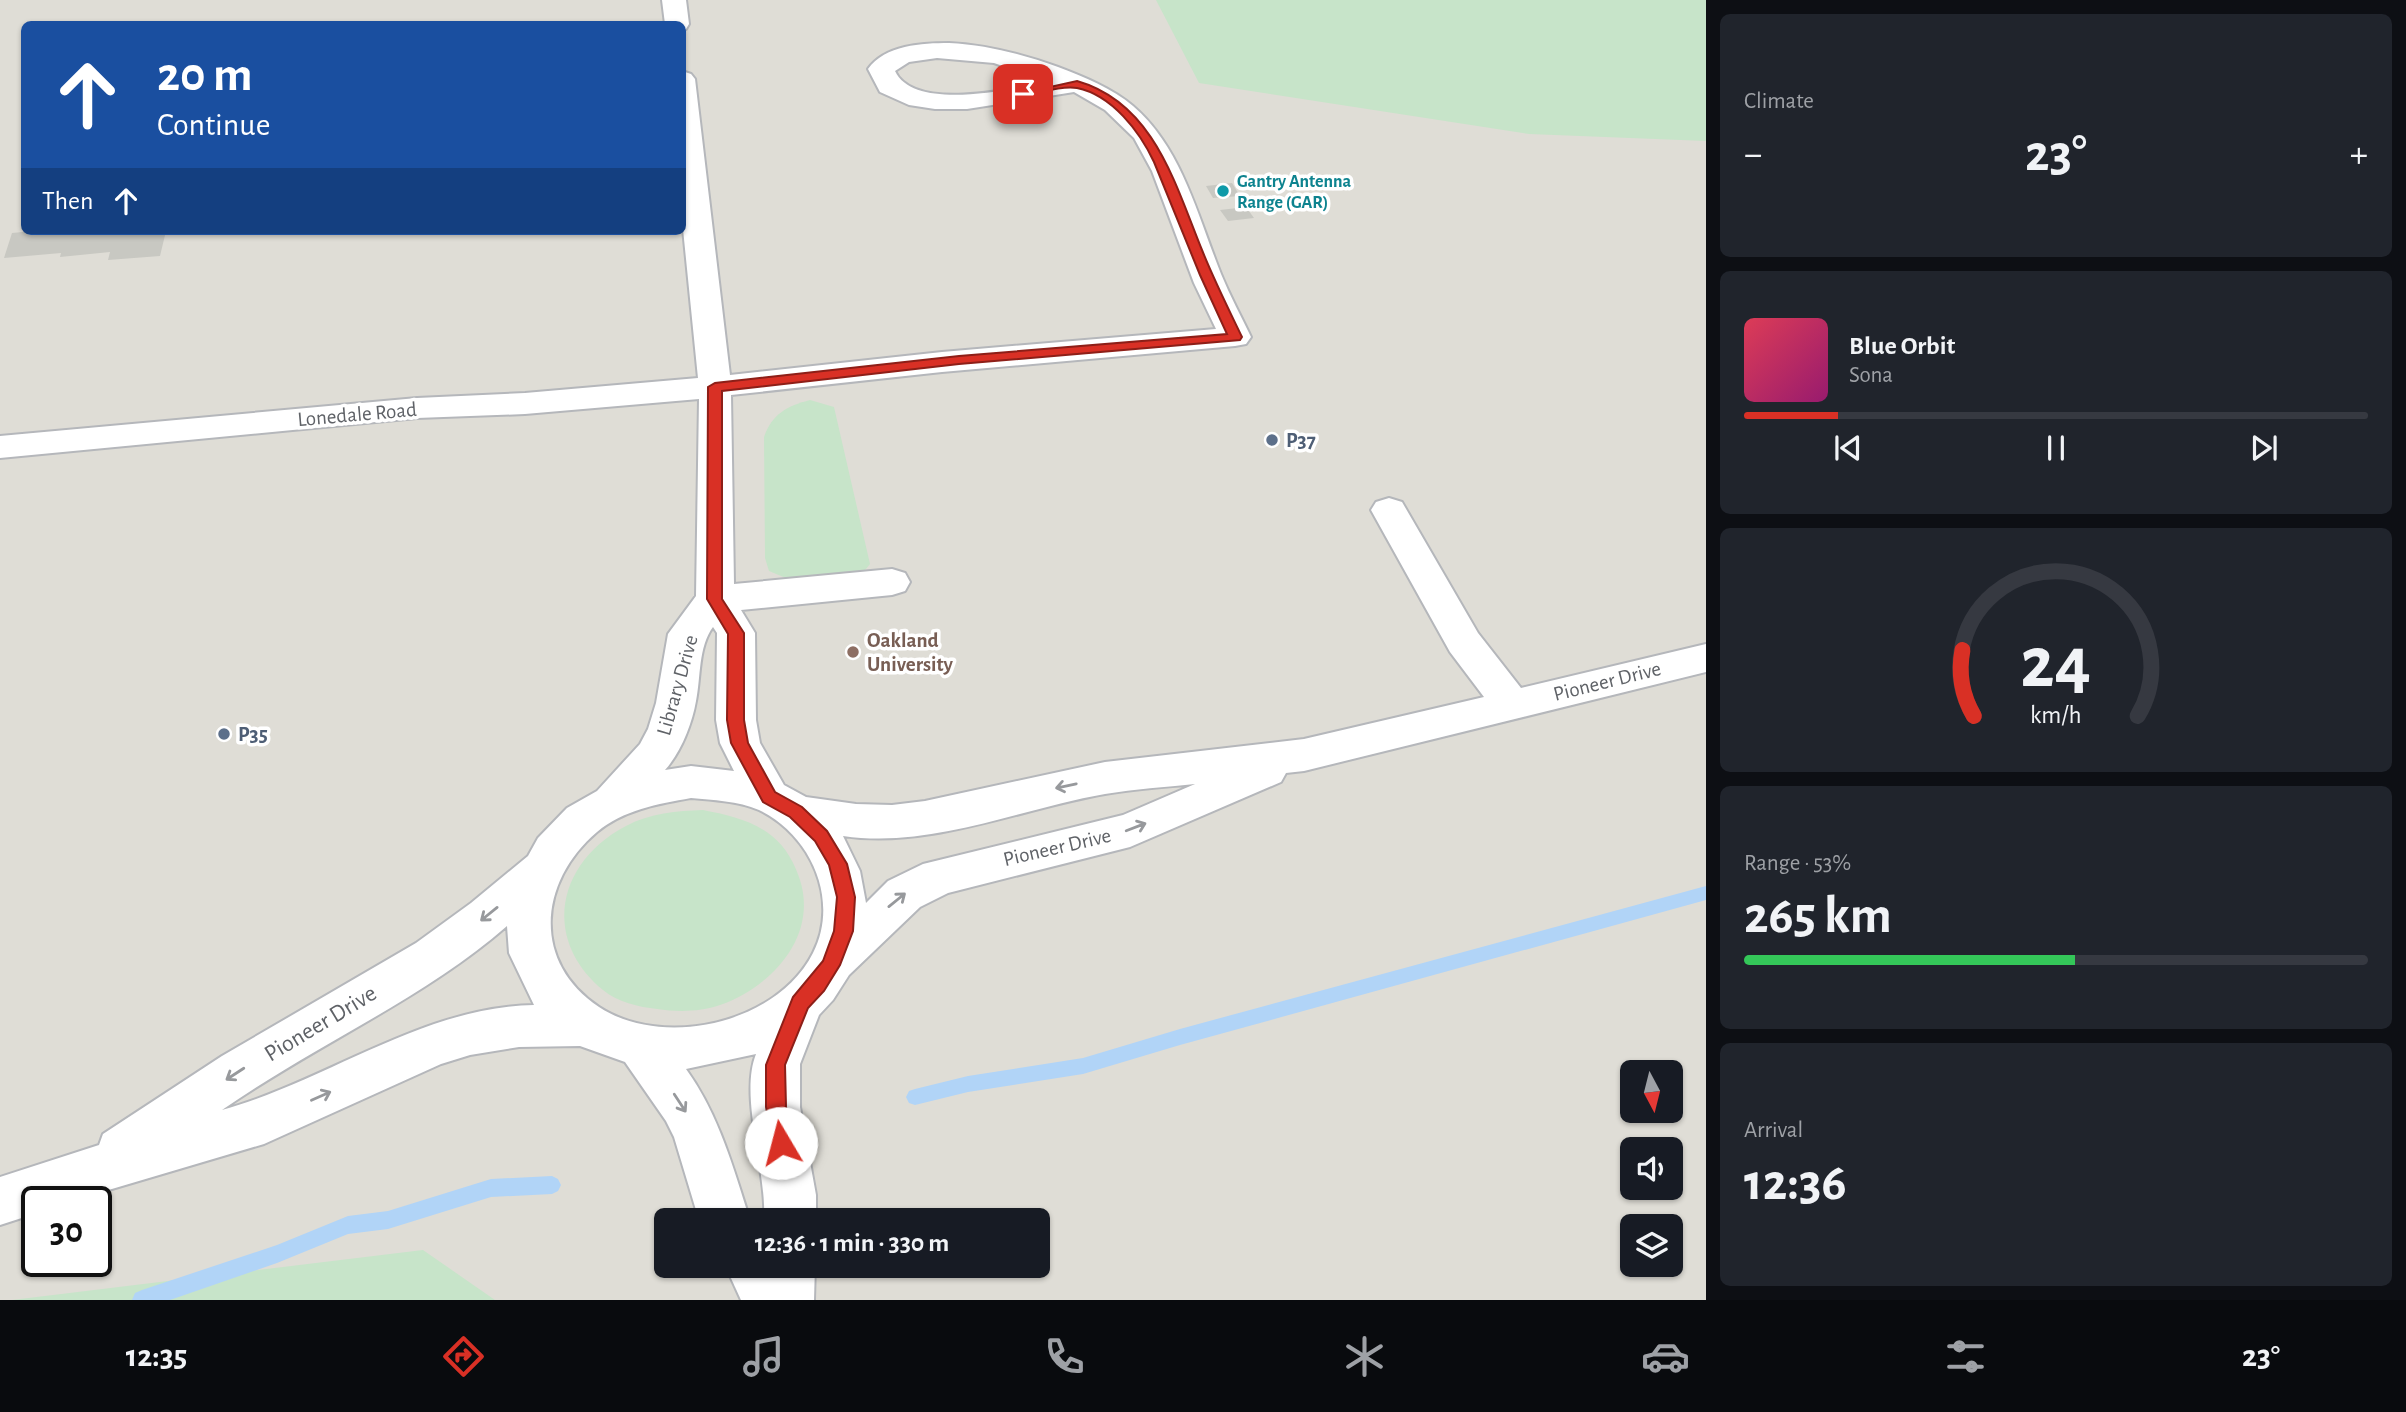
<!DOCTYPE html>
<meta charset="utf-8">
<style>
:root{--surface:#171b24;--page:#20242c;--text:#f1f3f6;--muted:#9ea1a6;--line:#363941;--accent:#d93025}
body{margin:0;font-family:"Alegreya Sans",sans-serif;background:var(--page);color:var(--text);height:100vh;display:flex;flex-direction:column;font-size:26px;white-space:nowrap}
*{box-sizing:border-box;margin:0}
p{font-size:23px;color:var(--muted)}
.icon{flex:none;width:38px;height:38px;fill:none;stroke:currentColor;stroke-width:2;stroke-linecap:round;stroke-linejoin:round}
.map{position:relative;flex:1;overflow:hidden}
.panel{display:flex;flex-direction:column;gap:14px;padding:14px;background:#0d0f14;width:700px}
.panel>*{flex:none}
.banner{position:absolute;left:21px;top:21px;width:665px;height:214px;border-radius:10px;box-shadow:0 2px 5px #0004;background:#1a4fa0;color:#fff;overflow:hidden}
.needle{width:46px;rotate:173deg}
.controls{position:absolute;left:1620px;top:1060px;display:grid;gap:14px}
.controls a{display:grid;place-items:center;width:63px;height:63px;border-radius:10px;background:var(--surface);box-shadow:0 2px 5px #0004;font-size:35px}
.speed{position:absolute;left:21px;top:1186px;display:flex;gap:14px;font-size:35px;font-weight:700;text-align:center}
.speed>*{display:grid;place-content:center;width:91px;height:91px;border-radius:50%;background:var(--surface);box-shadow:0 2px 5px #0004;line-height:1}
.speed .limit{border:4px solid #111;border-radius:10px;background:#fff;color:#111}
.pin{position:absolute;display:grid;place-items:center;width:60px;height:60px;color:#fff;margin:-30px;border-radius:14px;box-shadow:0 4px 10px #0006}
.me{position:absolute;width:77px;margin:-38px;rotate:352deg;stroke-linejoin:round;filter:drop-shadow(0 0 5px #0008)}
.turn{display:flex;align-items:center;gap:24px;height:147px;padding:0 21px;font-size:32px}
.turn .icon{width:91px;height:91px;stroke-width:2.5}
.turn b{display:block;font-size:49px;line-height:60px}
.then{display:flex;align-items:center;height:66px;padding:0 21px;background:#0003;gap:14px;font-size:26px}
.big{font-size:52px;font-weight:700;line-height:1.1}
.panel .card{flex:1;display:flex;flex-direction:column;justify-content:center;gap:10px;min-width:0;padding:0 24px;border-radius:10px;background:var(--page)}
.panel .dial{align-items:center;gap:0}
.dial svg{height:182px;overflow:visible;fill:none;stroke:var(--line);stroke-width:7;stroke-linecap:round;text-anchor:middle}
.dial text{fill:var(--text);stroke:none}
.song{display:flex;align-items:center;gap:21px}
.cover{width:84px;height:84px;border-radius:10px;background:linear-gradient(135deg,hsl(350 70% 55%),hsl(320 70% 35%))}
.played{height:7px;border-radius:4px;background:linear-gradient(90deg,var(--accent) 15%,var(--line) 15%)}
.keys{display:flex;justify-content:space-around;direction:ltr}
.heat{display:flex;justify-content:space-between;align-items:center;font-size:38px;direction:ltr}
.charge{height:10px;border-radius:5px;background:linear-gradient(90deg,#34c759 53%,var(--line) 0)}
.trip{position:absolute;left:654px;top:1208px;width:396px;height:70px;border-radius:10px;background:var(--surface);box-shadow:0 2px 5px #0004;font-weight:700;line-height:70px;text-align:center}
.tabs{display:flex;height:112px;justify-content:space-around;align-items:center;background:#090b0e;color:var(--muted)}
.tabs .icon{width:49px;height:49px}
.tabs .current{color:var(--accent)}
.tabs b{font-size:32px;color:var(--text)}
main{display:flex;flex:1;min-height:0}
.map>svg:first-child{display:block}
.education{fill:#dfddd6;fill-rule:evenodd}
.green{fill:#c7e4c9}
.lines{fill:none;stroke-linecap:round;stroke-linejoin:round}
.stream{fill:#b1d4f7;fill-rule:evenodd}
.building{fill:#c8c8c2}
.minor-casing{stroke:#b5b7bb;stroke-width:4}
.minor{fill:#fff;fill-rule:evenodd}
.oneway{stroke:#97999c}
.route{fill:#d93025;stroke:#8d1f18;stroke-width:2}
.culture-dot{fill:#0f9aa8;stroke:#fff;stroke-width:2.5}
.service-dot{fill:#5c6f8a;stroke:#fff;stroke-width:2.5}
.education-dot{fill:#8d6e63;stroke:#fff;stroke-width:2.5}
.labels{text-anchor:middle;stroke-width:7;stroke-linejoin:round;paint-order:stroke}
.far-culture-label{font-size:18px;font-weight:bold;fill:#0d838f;stroke:#fff;text-anchor:start}
.street-label{font-size:21px;fill:#5f6267;stroke:#fff}
.service-label{font-size:21px;font-weight:bold;fill:#4e5e75;stroke:#fff;text-anchor:start}
.education-label{font-size:21px;font-weight:bold;fill:#785e54;stroke:#fff;text-anchor:start}
.near-street-label{font-size:24px;fill:#5f6267;stroke:#fff}
</style>
<main>
<div class="map">
<svg width="1706" height="1300" viewBox="0 0 1706 1300">
<rect width="100%" height="100%" fill="#f0eee8"/>
<path class="education" d="M0,0H1706V1300H0ZM24,24H682V231H24ZM1633,1073H1671V1111H1633ZM1633,1150H1671V1188H1633ZM37,1202H96V1262H37ZM667,1220H1038V1265H667ZM1633,1227H1671V1265H1633Z"/>
<g class="green">
<path d="M1156,0H1706V141L1529,134L1199,83Z"/>
<path d="M810,400L834,407L870,564L861,575L798,583L769,571L765,558L764,437C772,414 787,406 810,400Z"/>
<path d="M703,810C728,815 752,820 772,836C786,847 795,864 800,880C818,937 771,987 720,1005C700,1012 677,1012 657,1009C639,1007 617,1002 603,990C541,939 557,862 626,826C650,813 677,811 703,810Z"/>
<path d="M423,1250L495,1300H12Z"/>
</g>
<g class="lines">
<g class="stream">
<path d="M1706,886V900L1180,1045L1083,1074L968,1092L915,1105L909,1103L906,1097L909,1091L915,1089L968,1076L1083,1058L1180,1029Z"/>
<path d="M552,1176L558,1179L561,1185L558,1191L552,1194L491,1197L388,1229L348,1234L277,1263L170,1300H132L135,1293L142,1290L277,1245L348,1216L388,1211L491,1179Z"/>
</g>
</g>
<g class="building">
<path d="M1232,183L1240,196L1213,198L1206,186Z"/>
<path d="M1246,207L1254,218L1228,221L1220,210Z"/>
<path d="M33,231H166L160,256L108,260L110,252L60,257L61,253L4,258L12,233Z"/>
</g>
<g class="lines">
<g class="minor-casing">
<g id="minor">
<path d="M662,0H686L689,24L686,29L682,30V24H665Z"/>
<path d="M949,43C987,45 1022,54 1058,67C1084,77 1112,88 1133,106C1182,148 1198,217 1221,274C1230,296 1241,316 1251,337L1246,344L1235,346L942,372L731,395L734,584L892,569L905,573L910,582L905,591L892,595L741,610L755,633L756,720L760,743L784,785L806,797L856,804L892,805L925,801L1105,762L1304,739L1484,697L1450,652L1371,510L1376,502L1389,498L1402,502L1478,633L1521,688L1706,644V672L1304,771L1286,773L1281,782L1130,847L948,893L920,907L849,975L833,1000L819,1015L800,1064V1107L816,1195V1220H764C767,1171 739,1097 756,1054L686,1069C719,1115 733,1167 750,1220H699L674,1137L666,1121L625,1062L580,1046L519,1047L470,1055L441,1064L264,1144L68,1202H37V1213L0,1225V1177L99,1145L103,1134L222,1056L416,943L471,903L528,856L538,838L567,808L597,791L640,744L648,729L656,703L668,634L696,596L699,399L525,414L417,418L0,458V436L417,398L525,393L698,378L682,219V71L691,74L695,79L730,375L942,352L1216,329L1194,283L1152,171L1134,138L1105,110L1074,92L967,109H935L909,105L880,92L868,69C885,45 922,43 949,43ZM937,58L994,63L1049,82C1012,89 914,112 895,71L909,62ZM713,627L717,633L716,720L720,743L734,771L691,766L665,770C681,752 692,724 696,701C701,677 698,647 713,627ZM1195,784L1123,815L923,864L888,881L866,903L860,871L843,836C931,849 1019,809 1105,794C1135,789 1165,787 1195,784ZM691,798C713,800 738,801 759,810C811,835 840,900 813,953C777,1024 663,1049 599,1007C531,962 539,881 597,832C623,810 658,804 691,798ZM507,926L509,953L534,1005C422,1007 327,1081 222,1110C312,1047 425,998 507,926Z"/>
<path d="M725,1265H815L814,1300H741Z"/>
</g>
</g>
<use href="#minor" class="minor"/>
</g>
<defs><path id="oneway-shaft" d="M-6 0H5M1.5-3L5.5 0L1.5 3" fill="none" stroke-width="1.6" stroke-linecap="round" stroke-linejoin="round" transform="scale(1.75)"/></defs>
<g class="oneway">
<use href="#oneway-shaft" transform="translate(1066 786) rotate(168)"/>
<use href="#oneway-shaft" transform="translate(1136 827) rotate(-21)"/>
<use href="#oneway-shaft" transform="translate(897 900) rotate(-39)"/>
<use href="#oneway-shaft" transform="translate(489 914) rotate(141)"/>
<use href="#oneway-shaft" transform="translate(235 1074) rotate(147)"/>
<use href="#oneway-shaft" transform="translate(321 1096) rotate(-24)"/>
<use href="#oneway-shaft" transform="translate(680 1103) rotate(57)"/>
</g>
<path class="route" d="M1077,81C1154,103 1175,184 1202,250C1214,280 1228,308 1242,337L1240,340L959,364L722,391V599L744,633V720L748,743L775,792L802,807L827,831L847,864L855,897L853,931L840,965L824,991L808,1008L785,1065L786,1107L791,1143L788,1150L781,1153L774,1150L766,1107V1065L793,997L823,961L834,931L837,897L829,865L815,841L790,817L763,802L731,743L727,720L728,634L707,599L708,387L715,383L959,356L1227,334L1200,275L1154,162C1140,132 1112,95 1077,88C1062,85 1038,94 1023,97L1018,94Z"/>
<circle class="culture-dot" cx="1223" cy="191" r="7"/>
<g class="service-dot">
<circle cx="1272" cy="440" r="7"/>
<circle cx="224" cy="734" r="7"/>
</g>
<circle class="education-dot" cx="853" cy="652" r="7"/>
<g class="labels">
<g class="far-culture-label">
<text x="1237" y="187">Gantry Antenna<tspan x="1237" dy="21">Range (GAR)</tspan></text>
</g>
<g class="street-label">
<text transform="translate(357 414) rotate(-5)" y="7">Lonedale Road</text>
<text transform="translate(1607 681) rotate(-14)" y="7">Pioneer Drive</text>
<text transform="translate(677 685) rotate(-74)" y="7">Library Drive</text>
<text transform="translate(1057 847) rotate(-13)" y="7">Pioneer Drive</text>
</g>
<g class="service-label">
<text x="1286" y="447">P37</text>
<text x="238" y="741">P35</text>
</g>
<g class="education-label">
<text x="867" y="647">Oakland<tspan x="867" dy="24">University</tspan></text>
</g>
<g class="near-street-label">
<text transform="translate(320 1023) rotate(-31)" y="8">Pioneer Drive</text>
</g>
</g>
</svg>
<div class="controls">
<a><svg class="needle" viewBox="-14 -14 28 28"><path d="M0-13l5 13h-10z" fill="#e53935"/><path d="M0 13l5-13h-10z" fill="#9ea1a6"/></svg></a>
<a><svg class="icon" aria-label="sound" viewBox="0 0 24 24"><path d="M4 9h4l5-4v14l-5-4H4zM17 9q2 3 0 6"/></svg></a>
<a><svg class="icon" aria-label="layers" viewBox="0 0 24 24"><path d="M12 4l9 5-9 5-9-5zM3 14l9 5 9-5"/></svg></a>
</div>
<div class="speed"><div class="limit">30</div></div>
<div class="pin" style="left:1023px;top:94px;background:#d93025"><svg class="icon" aria-label="arrive" viewBox="0 0 24 24"><path d="M6 21V4h12l-3 4 3 4H6"/></svg></div>
<svg class="me" style="left:781px;top:1143px" viewBox="-20 -20 40 40"><circle r="19" fill="#fff"/><path d="M0-13L10 11 0 6-10 11z" fill="#d93025"/></svg>
<div class="trip">12:36 · 1 min · 330 m</div>
<div class="banner">
<div class="turn"><svg class="icon" aria-label="ahead" viewBox="0 0 24 24"><path d="M12 20V5M6 11l6-6 6 6"/></svg><div><b>20 m</b>Continue</div></div>
<div class="then">Then<svg class="icon" aria-label="ahead" viewBox="0 0 24 24"><path d="M12 20V5M6 11l6-6 6 6"/></svg></div>
</div>
</div>
<section class="panel">
<div class="card"><p>Climate</p>
<div class="heat"><a>−</a><b class="big">23°</b><a>+</a></div>
</div>
<div class="card">
<div class="song"><i class="cover"></i><div><b>Blue Orbit</b><p>Sona</p></div></div>
<div class="played"></div>
<div class="keys"><svg class="icon" aria-label="previous" viewBox="0 0 24 24"><path d="M18 5L8 12l10 7zM5 5v14"/></svg><svg class="icon" aria-label="pause" viewBox="0 0 24 24"><path d="M8 5v14M16 5v14"/></svg><svg class="icon" aria-label="next" viewBox="0 0 24 24"><path d="M6 5l10 7-10 7zM19 5v14"/></svg></div>
</div>
<div class="card dial"><svg viewBox="0 0 100 80">
<path d="M14 69A42 42 0 1 1 86 69"/>
<path d="M14 69A42 42 0 0 1 9 40" stroke="#d93025"/>
<text x="50" y="56" font-size="32" font-weight="700">24</text>
<text x="50" y="72" font-size="11">km/h</text>
</svg></div>
<div class="card"><p>Range · 53%</p><b class="big">265 km</b><div class="charge"></div></div>
<div class="card"><p>Arrival</p><b class="big">12:36</b></div>
</section>
</main>
<nav class="tabs">
<b>12:35</b>
<svg class="icon current" aria-label="directions" viewBox="0 0 24 24"><path d="M12 3l9 9-9 9-9-9zM9 14v-3h6M13 9l2 2-2 2"/></svg>
<svg class="icon" aria-label="music" viewBox="0 0 24 24"><path d="M9 18V5l10-2v13"/><circle cx="6" cy="18" r="3"/><circle cx="16" cy="16" r="3"/></svg>
<svg class="icon" aria-label="phone" viewBox="0 0 24 24"><path d="M5 4h4l2 5-3 2q2 4 5 5l2-3 5 2v4C11 20 4 13 5 4z"/></svg>
<svg class="icon" aria-label="climate" viewBox="0 0 24 24"><path d="M12 3v18M4 7l16 10M4 17L20 7"/></svg>
<svg class="icon" aria-label="car" viewBox="0 0 24 24"><path d="M5 17H2v-5l4-1 3-4h7l3 4 3 1v5h-3M9 17h6M6 11h13"/><circle cx="7" cy="17" r="2"/><circle cx="17" cy="17" r="2"/></svg>
<svg class="icon" aria-label="filters" viewBox="0 0 24 24"><path d="M4 7h16M4 17h16"/><circle cx="9" cy="7" r="2"/><circle cx="15" cy="17" r="2"/></svg>
<b>23°</b>
</nav>
